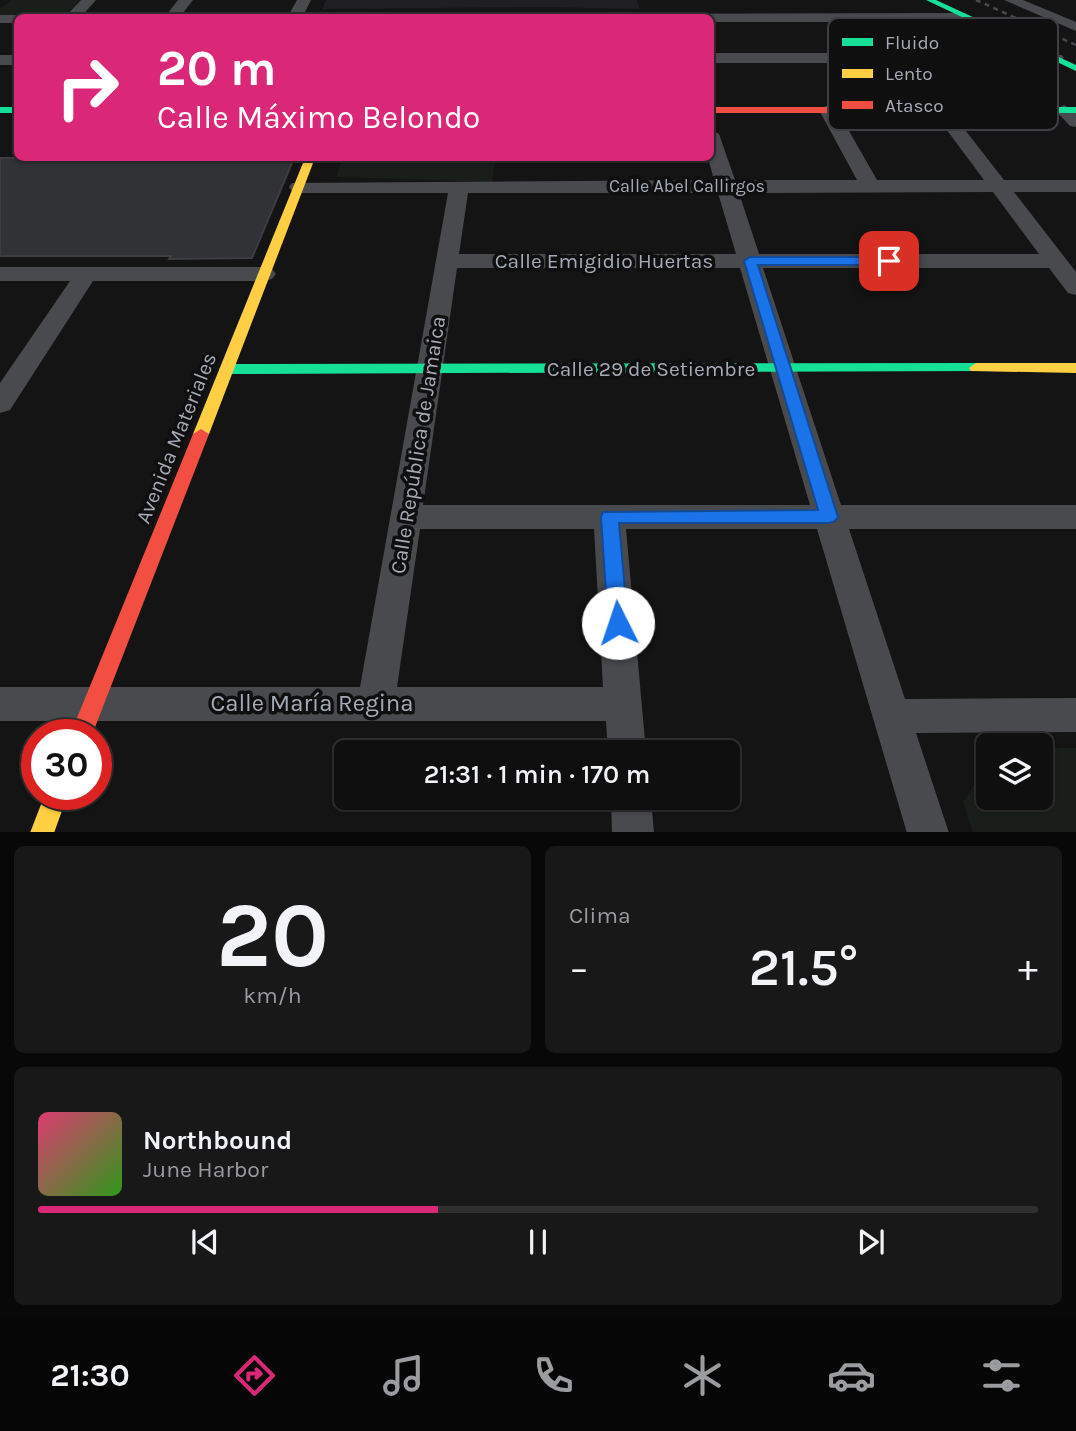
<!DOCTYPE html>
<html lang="es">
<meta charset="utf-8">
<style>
:root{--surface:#0f0f10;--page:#181819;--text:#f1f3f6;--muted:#9b9c9f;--line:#2f2f30;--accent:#db2777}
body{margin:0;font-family:Karla,sans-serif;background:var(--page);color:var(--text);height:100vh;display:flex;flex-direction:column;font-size:26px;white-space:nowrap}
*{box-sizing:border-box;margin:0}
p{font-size:23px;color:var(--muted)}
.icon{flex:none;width:38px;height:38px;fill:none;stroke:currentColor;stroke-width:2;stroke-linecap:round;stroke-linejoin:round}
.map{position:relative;height:832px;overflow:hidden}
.sheet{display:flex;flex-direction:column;gap:14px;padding:14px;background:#080809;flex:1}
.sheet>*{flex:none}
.guide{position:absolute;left:14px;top:14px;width:700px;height:147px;border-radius:10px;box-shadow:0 2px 5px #0004,0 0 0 2px var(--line);background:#db2777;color:#fff;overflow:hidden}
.tools{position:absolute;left:976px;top:733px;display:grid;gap:14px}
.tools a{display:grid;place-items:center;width:77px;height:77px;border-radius:10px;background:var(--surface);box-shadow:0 2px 5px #0004,0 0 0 2px var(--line);font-size:35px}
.speed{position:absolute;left:21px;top:719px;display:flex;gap:14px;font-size:35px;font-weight:700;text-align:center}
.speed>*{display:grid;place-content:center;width:91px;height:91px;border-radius:50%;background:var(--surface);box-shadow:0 2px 5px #0004,0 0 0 2px var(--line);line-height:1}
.speed .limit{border:10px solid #d22;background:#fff;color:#111}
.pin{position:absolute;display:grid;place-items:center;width:60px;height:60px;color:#fff;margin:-30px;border-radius:14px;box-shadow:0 4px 10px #0006}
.me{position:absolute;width:77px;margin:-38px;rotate:356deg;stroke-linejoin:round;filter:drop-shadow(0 0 5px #0008)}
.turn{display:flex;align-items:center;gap:24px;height:147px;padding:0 28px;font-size:32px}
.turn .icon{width:91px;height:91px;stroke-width:2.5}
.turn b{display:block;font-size:49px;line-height:60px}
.big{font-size:52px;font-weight:600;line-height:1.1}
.sheet .card{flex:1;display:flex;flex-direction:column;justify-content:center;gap:10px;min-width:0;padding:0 24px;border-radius:10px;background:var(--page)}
.sheet .dial{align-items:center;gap:0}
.dial b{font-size:91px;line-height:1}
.song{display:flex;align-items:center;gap:21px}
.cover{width:84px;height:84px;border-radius:10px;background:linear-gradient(135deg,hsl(340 70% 55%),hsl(110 70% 35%))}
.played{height:7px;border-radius:4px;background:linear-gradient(90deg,var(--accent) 40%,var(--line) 40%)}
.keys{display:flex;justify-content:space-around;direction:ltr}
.heat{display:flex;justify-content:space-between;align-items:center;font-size:38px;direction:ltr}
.sheet .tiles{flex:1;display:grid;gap:14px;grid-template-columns:1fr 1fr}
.card:last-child{grid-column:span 2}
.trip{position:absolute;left:334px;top:740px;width:406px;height:70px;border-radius:10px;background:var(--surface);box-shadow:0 2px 5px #0004,0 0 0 2px var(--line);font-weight:600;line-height:70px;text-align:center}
.menu{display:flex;height:112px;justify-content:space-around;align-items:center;background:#060606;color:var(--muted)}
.menu .icon{width:49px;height:49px}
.menu .current{color:var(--accent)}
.menu b{font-size:32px;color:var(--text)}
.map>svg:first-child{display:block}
.built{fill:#1f1f21}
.green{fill:#191e1a}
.building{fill:#313235;stroke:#3d3e41;stroke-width:2}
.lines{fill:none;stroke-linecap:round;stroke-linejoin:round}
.street{fill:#494a4d;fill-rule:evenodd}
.fast{fill:#16e098;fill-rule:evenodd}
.slow{fill:#ffcf43;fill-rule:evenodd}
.jam{fill:#f24e42;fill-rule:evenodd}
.rail{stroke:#494a4d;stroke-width:2.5;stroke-dasharray:5 4.5;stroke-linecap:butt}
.route{fill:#1a73e8;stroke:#114b97;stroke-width:2}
.labels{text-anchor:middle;stroke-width:7;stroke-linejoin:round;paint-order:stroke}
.far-street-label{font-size:18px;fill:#a5aab6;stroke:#0f0f10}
.street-label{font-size:21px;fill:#a5aab6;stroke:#0f0f10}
.near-street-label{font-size:24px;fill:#a5aab6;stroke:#0f0f10}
.key{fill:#0f0f10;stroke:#3c3e42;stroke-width:2}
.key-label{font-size:19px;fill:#a5aab6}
</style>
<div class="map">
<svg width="1076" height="833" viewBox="0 0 1076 833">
<rect width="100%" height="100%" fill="#141415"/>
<path class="built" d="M326,0H637L640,9L544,7L322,9Z"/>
<g class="green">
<path d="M12,0H80L65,15H0V9Z"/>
<path d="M343,158H495L492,182L336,177Z"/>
<path d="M1041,748H1076V832H973L963,802L989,762V798H1041Z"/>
</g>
<path class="building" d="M0,158H294L252,258L169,259L171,256H0Z"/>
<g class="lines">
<g class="street">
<path d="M81,0H96L80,18H64Z"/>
<path d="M178,0H193L179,18H164Z"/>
<path d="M297,0H311L302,18H287Z"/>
<path d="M1004,0H1023L1076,22V31Z"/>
<path d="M965,13L972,17L970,20L881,22L906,53L1062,55L1064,58L1056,63H913L1004,180H1076V192H1014L1076,272V295L1068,293L1049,268H763L841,505H1076V529H849L905,699L1076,698V732L916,733L949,833H907L817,529H626L646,752H608L606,721H0V687H360L448,193H299L292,191L289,187L292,183L714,180L708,158H710V129L719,134L735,180H857L819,110L828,105L837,110L877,180H984L897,63H710V53H889L866,22H710V18H563L570,14ZM993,192L1039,254H759L739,193ZM468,193H718L736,254H459ZM457,268H740L810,505H423ZM420,529H594L603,687H397Z"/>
<path d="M0,15H18L24,18H18V23H0Z"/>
<rect x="0" y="55" width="18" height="10"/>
<path d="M1064,105L1076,112V127L1070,126L1055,110Z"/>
<path d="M0,267H264L272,269L276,274L272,279L264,281H93L10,410L0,413V383L70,281H0Z"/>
<path d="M611,798H651L654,833H612Z"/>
</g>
<g class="fast">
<path d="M926,0H936L1076,65V71Z"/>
<rect x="0" y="107" width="18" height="6"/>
<path d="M912,107H1076V113L908,112L907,110Z"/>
<path d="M976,363L983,368L981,371L226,374L219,369L226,364Z"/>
</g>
<g class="slow">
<path d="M305,158H315L209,434L201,439L195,438L193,434Z"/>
<path d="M976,363H1076V373L971,371L969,368Z"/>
<path d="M45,794H68L54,833H30Z"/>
</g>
<g class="jam">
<path d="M710,107H912L917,110L912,113H710Z"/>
<path d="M201,429L209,434L92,735H70L193,434Z"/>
</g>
<path class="rail" d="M976,0L1076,45"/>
</g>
<path class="route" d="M750,257H889L895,261L889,265H758L838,517L835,521L829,523H619L628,623L625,629L618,632L611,629L608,623L601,517L603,512L818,510L744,261Z"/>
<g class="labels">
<g class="far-street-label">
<text x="687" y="192">Calle Abel Callirgos</text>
</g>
<g class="street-label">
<text x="604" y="268">Calle Emigidio Huertas</text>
<text x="651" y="376">Calle 29 de Setiembre</text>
<text transform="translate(176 438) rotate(-68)" y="7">Avenida Materiales</text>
<text transform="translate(418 445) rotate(-81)" y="7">Calle República de Jamaica</text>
</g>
<g class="near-street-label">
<text x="312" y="711">Calle María Regina</text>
</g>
</g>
<rect x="828" y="18" width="230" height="112" rx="10" class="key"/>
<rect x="842" y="38" width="31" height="8" fill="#16e098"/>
<rect x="842" y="69" width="31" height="9" fill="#ffcf43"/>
<rect x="842" y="101" width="31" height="8" fill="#f24e42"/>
<g class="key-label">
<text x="885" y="49">Fluido</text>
<text x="885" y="80">Lento</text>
<text x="885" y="112">Atasco</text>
</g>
</svg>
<div class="tools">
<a><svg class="icon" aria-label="layers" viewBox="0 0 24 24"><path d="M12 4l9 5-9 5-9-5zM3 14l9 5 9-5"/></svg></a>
</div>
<div class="speed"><div class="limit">30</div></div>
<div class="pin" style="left:889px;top:261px;background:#d93025"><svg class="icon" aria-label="arrive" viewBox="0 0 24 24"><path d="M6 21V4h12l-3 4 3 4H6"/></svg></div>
<svg class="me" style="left:618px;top:623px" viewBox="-20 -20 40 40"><circle r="19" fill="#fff"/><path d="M0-13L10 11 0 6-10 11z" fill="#1a73e8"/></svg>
<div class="trip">21:31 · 1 min · 170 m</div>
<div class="guide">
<div class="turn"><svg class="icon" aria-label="right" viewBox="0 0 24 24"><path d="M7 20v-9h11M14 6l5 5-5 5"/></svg><div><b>20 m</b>Calle Máximo Belondo</div></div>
</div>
</div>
<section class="sheet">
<div class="tiles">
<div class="card dial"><b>20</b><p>km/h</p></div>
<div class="card"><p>Clima</p>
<div class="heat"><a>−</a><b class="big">21.5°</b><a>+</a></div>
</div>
<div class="card">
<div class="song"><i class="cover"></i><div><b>Northbound</b><p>June Harbor</p></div></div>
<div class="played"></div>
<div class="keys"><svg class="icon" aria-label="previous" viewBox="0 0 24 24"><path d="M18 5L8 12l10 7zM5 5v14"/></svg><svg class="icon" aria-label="pause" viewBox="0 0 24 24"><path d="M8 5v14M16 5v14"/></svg><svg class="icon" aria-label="next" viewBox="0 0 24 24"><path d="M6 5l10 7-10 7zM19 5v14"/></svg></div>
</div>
</div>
</section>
<nav class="menu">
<b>21:30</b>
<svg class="icon current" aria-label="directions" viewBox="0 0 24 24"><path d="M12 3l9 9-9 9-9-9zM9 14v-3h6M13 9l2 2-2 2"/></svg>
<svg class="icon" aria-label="music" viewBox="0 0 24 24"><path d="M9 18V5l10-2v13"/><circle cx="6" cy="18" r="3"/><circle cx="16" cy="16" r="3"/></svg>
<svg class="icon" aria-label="phone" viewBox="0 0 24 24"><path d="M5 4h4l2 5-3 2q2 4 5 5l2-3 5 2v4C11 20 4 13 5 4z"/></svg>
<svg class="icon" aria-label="climate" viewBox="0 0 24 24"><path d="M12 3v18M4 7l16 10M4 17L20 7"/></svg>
<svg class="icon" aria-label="car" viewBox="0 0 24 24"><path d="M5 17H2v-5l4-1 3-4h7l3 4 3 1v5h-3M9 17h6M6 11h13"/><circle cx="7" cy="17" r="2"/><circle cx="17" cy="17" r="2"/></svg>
<svg class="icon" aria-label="filters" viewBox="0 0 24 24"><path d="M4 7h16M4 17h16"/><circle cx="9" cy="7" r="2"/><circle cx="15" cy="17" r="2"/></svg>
</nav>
